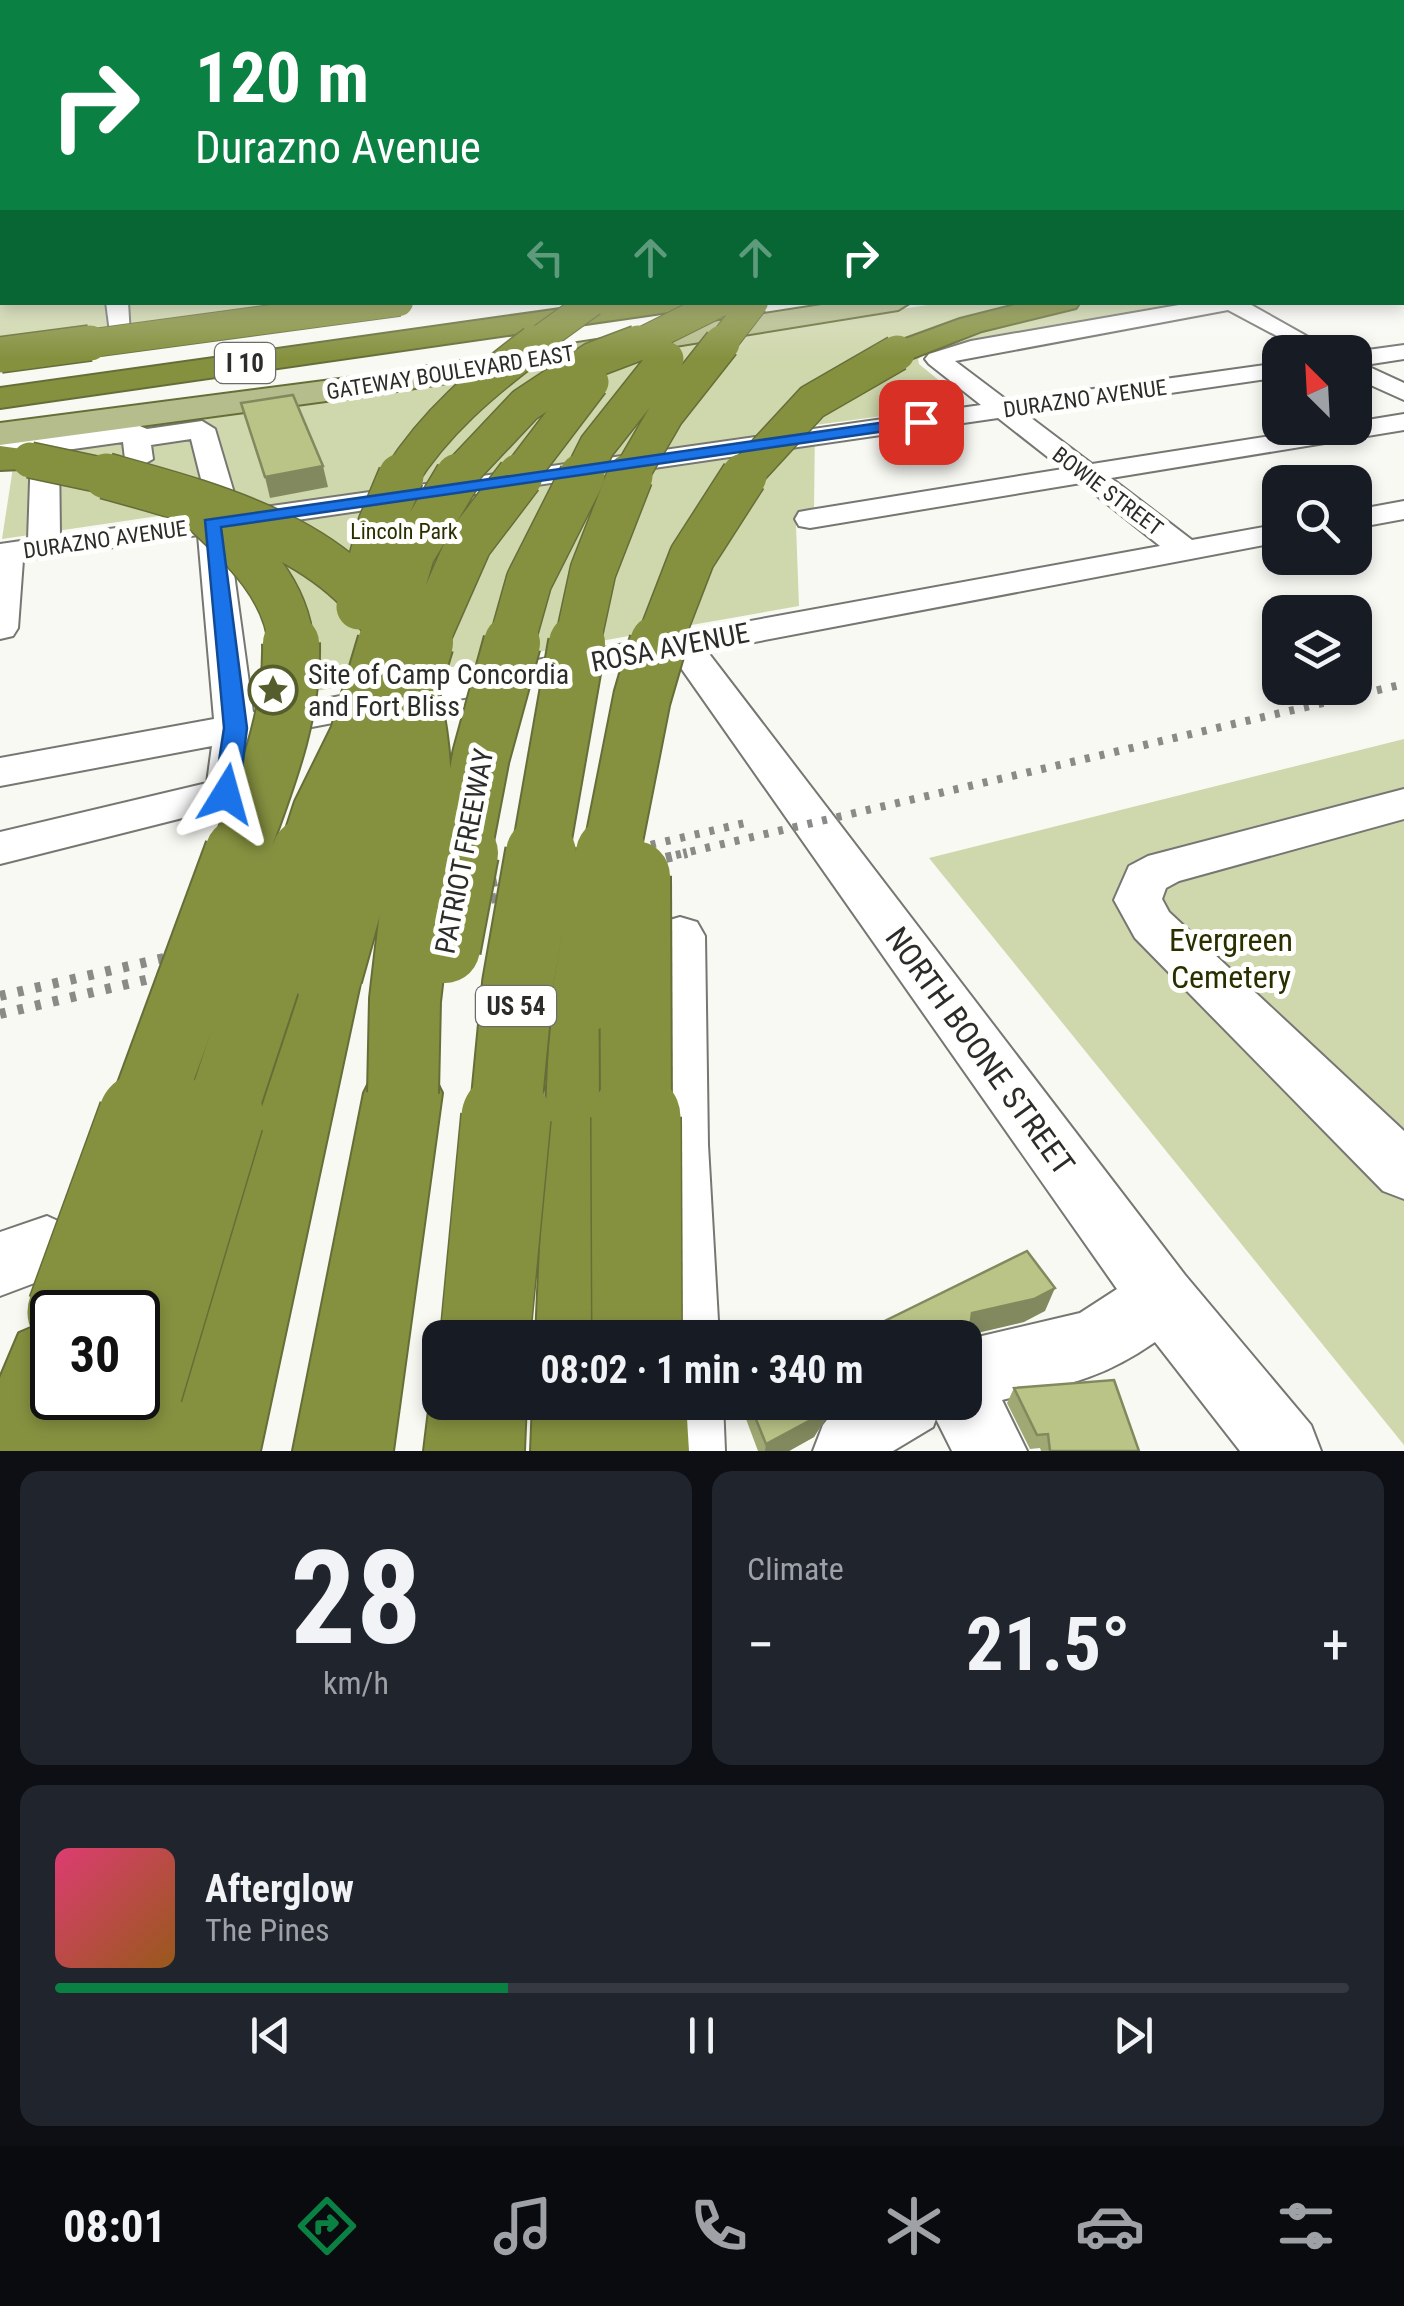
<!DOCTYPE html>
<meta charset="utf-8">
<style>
:root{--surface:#171b24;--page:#20242c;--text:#f1f3f6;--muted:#9ea1a6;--line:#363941;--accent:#0b8043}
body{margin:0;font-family:"Roboto Condensed",sans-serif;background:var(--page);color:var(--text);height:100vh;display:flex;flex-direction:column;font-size:38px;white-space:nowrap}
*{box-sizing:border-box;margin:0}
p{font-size:32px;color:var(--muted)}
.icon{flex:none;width:55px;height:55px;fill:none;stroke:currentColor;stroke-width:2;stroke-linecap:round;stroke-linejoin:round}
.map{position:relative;height:1451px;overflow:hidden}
.drawer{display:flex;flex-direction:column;gap:20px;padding:20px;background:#0d0f14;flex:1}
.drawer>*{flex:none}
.hud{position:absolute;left:0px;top:0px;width:1405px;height:305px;box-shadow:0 5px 15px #0003;background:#0b8043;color:#fff;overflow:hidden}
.needle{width:65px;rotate:336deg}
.buttons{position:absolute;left:1262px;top:335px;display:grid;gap:20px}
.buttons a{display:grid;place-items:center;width:110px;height:110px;border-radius:20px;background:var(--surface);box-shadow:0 5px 15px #0003;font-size:50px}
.speed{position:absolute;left:30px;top:1290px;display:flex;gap:20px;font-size:50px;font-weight:700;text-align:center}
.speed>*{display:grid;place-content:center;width:130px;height:130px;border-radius:50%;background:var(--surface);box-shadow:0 5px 15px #0003;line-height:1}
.speed .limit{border:5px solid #111;border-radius:15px;background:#fff;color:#111}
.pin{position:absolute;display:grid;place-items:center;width:85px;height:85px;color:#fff;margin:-42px;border-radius:20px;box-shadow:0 5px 15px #0006}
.me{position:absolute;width:110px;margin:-55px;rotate:8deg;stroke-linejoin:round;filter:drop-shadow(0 0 8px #0008)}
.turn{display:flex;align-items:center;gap:35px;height:210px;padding:0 30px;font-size:45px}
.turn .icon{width:130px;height:130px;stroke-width:2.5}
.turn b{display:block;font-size:70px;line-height:85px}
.lanes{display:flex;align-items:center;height:95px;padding:0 30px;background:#0003;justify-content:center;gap:50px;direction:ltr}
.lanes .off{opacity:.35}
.big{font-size:75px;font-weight:700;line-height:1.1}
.drawer .widget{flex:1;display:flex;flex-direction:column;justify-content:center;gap:15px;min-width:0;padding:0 35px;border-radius:20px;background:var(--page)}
.drawer .dial{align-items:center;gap:0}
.dial b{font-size:130px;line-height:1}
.song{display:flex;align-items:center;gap:30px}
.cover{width:120px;height:120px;border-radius:15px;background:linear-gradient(135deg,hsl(340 70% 55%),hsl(30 70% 35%))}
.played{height:10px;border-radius:5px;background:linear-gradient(90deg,var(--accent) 35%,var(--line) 35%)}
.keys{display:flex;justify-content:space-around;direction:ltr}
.heat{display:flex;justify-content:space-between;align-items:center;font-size:55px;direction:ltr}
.drawer .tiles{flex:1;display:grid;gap:20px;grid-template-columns:1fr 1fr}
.widget:last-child{grid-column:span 2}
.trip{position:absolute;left:422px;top:1320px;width:560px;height:100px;border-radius:20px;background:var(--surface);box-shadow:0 5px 15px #0003;font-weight:700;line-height:100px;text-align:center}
.menu{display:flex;height:160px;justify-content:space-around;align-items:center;background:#090b0e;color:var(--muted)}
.menu .icon{width:70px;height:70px}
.menu .on{color:var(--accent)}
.menu b{font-size:45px;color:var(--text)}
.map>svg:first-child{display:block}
.green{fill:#cfd7ad}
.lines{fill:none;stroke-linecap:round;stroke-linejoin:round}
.minor-casing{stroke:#767772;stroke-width:4}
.major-casing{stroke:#666e38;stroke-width:4}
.highway-casing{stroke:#666e38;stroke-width:4}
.minor{fill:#fff;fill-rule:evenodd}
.major{fill:#b6bd8c;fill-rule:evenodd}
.highway{fill:#869140;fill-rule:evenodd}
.rail-far1{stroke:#8a8a87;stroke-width:8;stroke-dasharray:5 10;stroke-linecap:butt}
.rail{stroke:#8a8a87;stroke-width:10;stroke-dasharray:6 12;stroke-linecap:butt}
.highway-bridge-far5-casing{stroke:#666e38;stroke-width:30;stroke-linecap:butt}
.highway-bridge-far4-casing{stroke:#666e38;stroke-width:38;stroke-linecap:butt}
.highway-bridge-far3-casing{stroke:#666e38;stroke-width:48;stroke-linecap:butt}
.highway-bridge-far2-casing{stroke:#666e38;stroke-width:60;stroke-linecap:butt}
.highway-bridge-far1-casing{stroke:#666e38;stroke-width:74;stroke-linecap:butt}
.highway-bridge-casing{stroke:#666e38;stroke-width:92;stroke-linecap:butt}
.highway-bridge-far5{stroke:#869140;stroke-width:28}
.highway-bridge-far4{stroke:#869140;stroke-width:35}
.highway-bridge-far3{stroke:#869140;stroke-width:45}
.highway-bridge-far2{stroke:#869140;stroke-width:56}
.highway-bridge-far1{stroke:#869140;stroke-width:70}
.highway-bridge{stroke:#869140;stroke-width:89}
.wall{fill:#a0a974}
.shaded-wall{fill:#82895e}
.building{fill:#bac487;stroke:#82895e;stroke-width:2.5}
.route{fill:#1a73e8;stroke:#114b97;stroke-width:2.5}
.labels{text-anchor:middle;stroke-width:10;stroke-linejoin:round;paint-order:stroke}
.far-street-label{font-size:22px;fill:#2c2c2a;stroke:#fffffe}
.far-park-label{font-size:22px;fill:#2a2f00;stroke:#fffffe}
.shield{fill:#fffffe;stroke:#6b6b6a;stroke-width:2.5}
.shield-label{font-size:25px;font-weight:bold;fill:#2c2c2a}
.street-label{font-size:28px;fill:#2c2c2a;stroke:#fffffe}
.poi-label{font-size:28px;fill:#2c2c2a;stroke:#fffffe;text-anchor:start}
.near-park-label{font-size:32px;fill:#2a2f00;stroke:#fffffe}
.near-street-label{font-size:32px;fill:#2c2c2a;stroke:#fffffe}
</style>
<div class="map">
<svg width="1404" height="1451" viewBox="0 0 1404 1451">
<rect width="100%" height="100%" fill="#f8f9f3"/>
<g class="green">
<path d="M0,155L2,302L334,303L0,346Z"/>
<path d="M941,303H1199L932,349L918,359L919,364L964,401L950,407L815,425L814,511L796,525L799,606L282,697L247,503L2,539L16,448L0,437L571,359Z"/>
<path d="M1404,739V1445L929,858Z"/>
</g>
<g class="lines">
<g class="minor-casing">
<g id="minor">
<rect x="0" y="214" width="2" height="10"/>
<path d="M1402,239H1404V251L1402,250Z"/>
<path d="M1404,267V279L1402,280V267Z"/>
<path d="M106,302H128L130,335L127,340H111Z"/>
<path d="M1196,302H1246L1335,352H1307L1228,310L955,361L1008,401L1280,363V377L1026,414L1092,464L1321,428H1355V422L1404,414V430L1111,478L1192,540L1280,524V542L707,651L1185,1275L1311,1425L1321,1451H1240L1155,1342C1100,1380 1065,1385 1002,1400L1027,1451H952L936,1419L933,1427L893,1451H813L823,1425L841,1402H965V1340L1080,1313L1117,1289L674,658L254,738L249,793L242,803L0,864V832L207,783L212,746L0,786V758L214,719L198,535L23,560L18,628L13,636L0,639V544L28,540L31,452L0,450V434L45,437L135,424L147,429L202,421L215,429L234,493L229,499L171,510L160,507L156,501L160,495L203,487L191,439L151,445L153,459L139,467L125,459L123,442L59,451L60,536L981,405L929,364L925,359L929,354L971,341ZM998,418L1063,469L810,510L799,512L795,519L799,526L810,528L1081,483L1160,546L253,712L228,530Z"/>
<path d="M1404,345V359L1365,365L1404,383V400L1355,378L1353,352Z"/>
<path d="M1404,501V519L1355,528V510Z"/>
<path d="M1404,789V819L1179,881L1166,888L1162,899L1169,912L1404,1131V1199L1383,1191L1135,938L1114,900L1129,866L1148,856Z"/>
<path d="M680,917L697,922L705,936L708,1145L719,1338H651L650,1145L655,936L663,922Z"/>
<path d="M47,1216L69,1226L79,1248L69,1270L0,1296V1232Z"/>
<path d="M653,1402H723L725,1451H653Z"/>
</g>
</g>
<g class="major-casing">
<g id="major">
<rect x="1402" y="216" width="2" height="14"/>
<path d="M841,302H911L898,310L378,394L0,445V423L378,374Z"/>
</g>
</g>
<g class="highway-casing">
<g id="highway">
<rect x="1402" y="168" width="2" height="12"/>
<path d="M610,302H690L676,311L0,408V388Z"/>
<path d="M1027,302H1080L1076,308L982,331L908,360H886L881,353L886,346L960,319Z"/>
<path d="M0,446L44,452L49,460L44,468L0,470Z"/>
<path d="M327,946L352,954L362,974L260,1451H0V1378L19,1333L52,1319V1398H138V1351L169,1364L178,1386L292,974L302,954Z"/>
<path d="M587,967L612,975L623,996L628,1338H536L551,996L562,975Z"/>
<path d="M403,1059L430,1069L442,1093L393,1451H293L364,1093L376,1069Z"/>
<path d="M440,1377V1402H526L524,1451H424L430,1402Z"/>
<path d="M533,1402H686L689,1451H531Z"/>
</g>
</g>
<use href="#minor" class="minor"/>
<use href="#major" class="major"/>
<use href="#highway" class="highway"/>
<g class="rail-far1">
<path d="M607,855L745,823"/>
<path d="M676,855L1404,684"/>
</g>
<g class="rail">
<path d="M0,996L618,853"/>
<path d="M0,1014L687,853"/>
</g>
<g class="highway-bridge-far5-casing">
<g id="highway-bridge-far5">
<path d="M71,346L399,302"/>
<path d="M531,346L592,302"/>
<path d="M633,346L721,302"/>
<path d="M720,346L754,302"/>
</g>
</g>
<g class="highway-bridge-far4-casing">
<g id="highway-bridge-far4">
<path d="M0,355L90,343"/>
<path d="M30,460L115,478"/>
<path d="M400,478C435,422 483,382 535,343"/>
<path d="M456,478L525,405L593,360L638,343"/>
<path d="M518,478L591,382"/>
<path d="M581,478L597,446L666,359"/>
<path d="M629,478L666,414L722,343"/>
<path d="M742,478L812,402L897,353"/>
</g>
</g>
<g class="highway-bridge-far3-casing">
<g id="highway-bridge-far3">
<path d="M106,476C207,504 350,540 395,645"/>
<path d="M196,504C237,543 287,585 291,645"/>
<path d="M359,607L381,524L401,476"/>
<path d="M385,645L412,553L458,476"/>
<path d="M424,645L469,543L520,476"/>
<path d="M511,645L529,581L582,476"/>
<path d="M577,645L593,571L630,476"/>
<path d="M658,645L692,557L744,476"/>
</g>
</g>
<g class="highway-bridge-far2-casing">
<g id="highway-bridge-far2">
<path d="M394,643C422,711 427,782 421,855"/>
<path d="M239,855C264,785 293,718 291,643"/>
<path d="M307,855L321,812L358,737L386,643"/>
<path d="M360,855L425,643"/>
<path d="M462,855L481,756L512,643"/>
<path d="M540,855L577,643"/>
<path d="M611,855L642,698L658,643"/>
</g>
</g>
<g class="highway-bridge-far1-casing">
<g id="highway-bridge-far1">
<path d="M635,876L636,1119"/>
<path d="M445,948L463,853"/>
<path d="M327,974L361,853"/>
<path d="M587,996L611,853"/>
<path d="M403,1093L405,1000L422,853"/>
<path d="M142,1119L240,853"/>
<path d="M219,1119L307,853"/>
<path d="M505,1119L518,984L541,853"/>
</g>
</g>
<g class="highway-bridge-casing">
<g id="highway-bridge">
<path d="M636,1117L637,1338"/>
<path d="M72,1312L143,1117"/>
<path d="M485,1338L506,1117"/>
<path d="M138,1389L219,1117"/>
</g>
</g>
<use href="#highway-bridge-far5" class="highway-bridge-far5"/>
<use href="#highway-bridge-far4" class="highway-bridge-far4"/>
<use href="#highway-bridge-far3" class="highway-bridge-far3"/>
<use href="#highway-bridge-far2" class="highway-bridge-far2"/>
<use href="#highway-bridge-far1" class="highway-bridge-far1"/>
<use href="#highway-bridge" class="highway-bridge"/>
</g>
<g class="wall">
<path d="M1014,1388L1139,1451H1041L1040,1448L1030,1449L1007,1403Z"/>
<path d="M743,1402H836L814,1437L789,1451H758L743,1411Z"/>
</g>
<g class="shaded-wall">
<path d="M323,466L328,487L270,498L265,477Z"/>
<path d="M1055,1288L1045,1311L1024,1322L969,1335L965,1346V1338H963L972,1313Z"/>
<path d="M827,1402H836L814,1437L789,1451H765L766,1444Z"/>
</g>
<g class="building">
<path d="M293,395L323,466L265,477L241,403Z"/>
<path d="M1027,1251L1055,1288L1034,1299L972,1313L969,1334L963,1338H850Z"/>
<path d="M1114,1380L1139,1451H1050L1048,1434L1037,1435L1014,1388Z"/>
<path d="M749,1402H827L818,1416L766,1444Z"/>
</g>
<linearGradient id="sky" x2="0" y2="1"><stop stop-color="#8bb0b7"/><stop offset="0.43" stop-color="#fcfcfa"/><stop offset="1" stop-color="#fcfcfa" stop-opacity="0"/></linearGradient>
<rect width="1404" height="358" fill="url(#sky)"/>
<path class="route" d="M921,417L929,422L927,425L221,527L247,728L239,794L226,802L214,794L224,728L205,520Z"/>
<defs>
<g id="sight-ring" transform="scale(2.5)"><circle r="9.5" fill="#fffffe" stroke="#565d2c" stroke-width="1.5"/><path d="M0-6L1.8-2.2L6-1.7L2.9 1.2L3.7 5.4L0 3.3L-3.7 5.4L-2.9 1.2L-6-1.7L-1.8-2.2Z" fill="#565d2c"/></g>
</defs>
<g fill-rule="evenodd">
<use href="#sight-ring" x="273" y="690"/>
</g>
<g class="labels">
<g class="far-street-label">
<text transform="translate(450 372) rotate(-9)" y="8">GATEWAY BOULEVARD EAST</text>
<text transform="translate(1085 398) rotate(-8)" y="8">DURAZNO AVENUE</text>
<text transform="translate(1108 491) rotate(37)" y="8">BOWIE STREET</text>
<text transform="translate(105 539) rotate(-8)" y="8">DURAZNO AVENUE</text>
</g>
<g class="far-park-label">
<text x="404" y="539">Lincoln Park</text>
</g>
<g class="shield">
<rect x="215" y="343" width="60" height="40" rx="8"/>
<rect x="476" y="986" width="80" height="40" rx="8"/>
</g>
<g class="shield-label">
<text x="245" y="372">I 10</text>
<text x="516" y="1015">US 54</text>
</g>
<g class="street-label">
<text transform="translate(670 647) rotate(-11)" y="10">ROSA AVENUE</text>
<text transform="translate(464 851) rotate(-79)" y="10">PATRIOT FREEWAY</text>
</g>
<g class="poi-label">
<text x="308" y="684">Site of Camp Concordia<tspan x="308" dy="32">and Fort Bliss</tspan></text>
</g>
<g class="near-park-label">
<text x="1231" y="951">Evergreen<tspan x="1231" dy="37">Cemetery</tspan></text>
</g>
<g class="near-street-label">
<text transform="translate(980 1051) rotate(54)" y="11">NORTH BOONE STREET</text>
</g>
</g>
</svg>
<div class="buttons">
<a><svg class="needle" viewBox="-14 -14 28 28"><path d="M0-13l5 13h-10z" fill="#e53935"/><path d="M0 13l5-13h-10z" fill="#9ea1a6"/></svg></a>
<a><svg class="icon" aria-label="search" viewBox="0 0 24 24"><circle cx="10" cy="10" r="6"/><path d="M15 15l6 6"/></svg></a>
<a><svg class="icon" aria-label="layers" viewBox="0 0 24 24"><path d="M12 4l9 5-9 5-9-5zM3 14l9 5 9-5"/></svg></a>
</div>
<div class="speed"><div class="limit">30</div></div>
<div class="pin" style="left:921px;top:422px;background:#d93025"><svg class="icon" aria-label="arrive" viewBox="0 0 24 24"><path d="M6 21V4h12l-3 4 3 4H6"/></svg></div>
<svg class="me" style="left:226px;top:794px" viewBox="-20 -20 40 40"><path d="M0-17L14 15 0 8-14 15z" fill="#1a73e8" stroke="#fff" stroke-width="4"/></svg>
<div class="trip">08:02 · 1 min · 340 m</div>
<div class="hud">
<div class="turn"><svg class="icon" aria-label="right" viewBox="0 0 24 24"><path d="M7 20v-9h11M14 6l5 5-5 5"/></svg><div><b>120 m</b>Durazno Avenue</div></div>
<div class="lanes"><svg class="icon off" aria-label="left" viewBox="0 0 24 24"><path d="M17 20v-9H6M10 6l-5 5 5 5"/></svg><svg class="icon off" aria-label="ahead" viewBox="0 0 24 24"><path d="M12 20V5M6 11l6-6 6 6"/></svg><svg class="icon off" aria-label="ahead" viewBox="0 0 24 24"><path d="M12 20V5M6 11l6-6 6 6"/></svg><svg class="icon" aria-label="right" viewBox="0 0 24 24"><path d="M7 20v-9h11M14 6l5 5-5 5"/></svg></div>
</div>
</div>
<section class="drawer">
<div class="tiles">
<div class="widget dial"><b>28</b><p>km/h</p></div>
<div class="widget"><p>Climate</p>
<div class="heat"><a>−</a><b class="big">21.5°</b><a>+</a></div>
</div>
<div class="widget">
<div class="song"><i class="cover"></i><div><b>Afterglow</b><p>The Pines</p></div></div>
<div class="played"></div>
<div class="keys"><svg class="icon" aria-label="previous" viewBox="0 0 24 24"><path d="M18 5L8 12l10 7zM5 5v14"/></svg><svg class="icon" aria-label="pause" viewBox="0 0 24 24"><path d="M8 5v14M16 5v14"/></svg><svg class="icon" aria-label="next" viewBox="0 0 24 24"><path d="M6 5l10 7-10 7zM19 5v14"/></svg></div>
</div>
</div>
</section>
<nav class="menu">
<b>08:01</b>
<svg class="icon on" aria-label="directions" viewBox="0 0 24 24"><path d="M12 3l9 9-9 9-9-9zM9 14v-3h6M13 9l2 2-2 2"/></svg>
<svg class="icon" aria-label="music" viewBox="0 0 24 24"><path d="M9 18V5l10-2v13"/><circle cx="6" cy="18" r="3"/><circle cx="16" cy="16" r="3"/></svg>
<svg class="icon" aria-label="phone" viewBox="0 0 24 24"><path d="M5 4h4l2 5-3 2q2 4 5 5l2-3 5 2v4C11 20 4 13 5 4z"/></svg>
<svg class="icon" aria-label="climate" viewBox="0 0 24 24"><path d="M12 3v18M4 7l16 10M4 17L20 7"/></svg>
<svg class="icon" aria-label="car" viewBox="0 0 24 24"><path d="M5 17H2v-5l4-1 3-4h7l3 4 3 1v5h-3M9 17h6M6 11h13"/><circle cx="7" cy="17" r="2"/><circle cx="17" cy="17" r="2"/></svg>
<svg class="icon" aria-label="filters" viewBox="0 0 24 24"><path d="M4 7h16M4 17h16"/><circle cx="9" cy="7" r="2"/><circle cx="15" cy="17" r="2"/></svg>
</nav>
